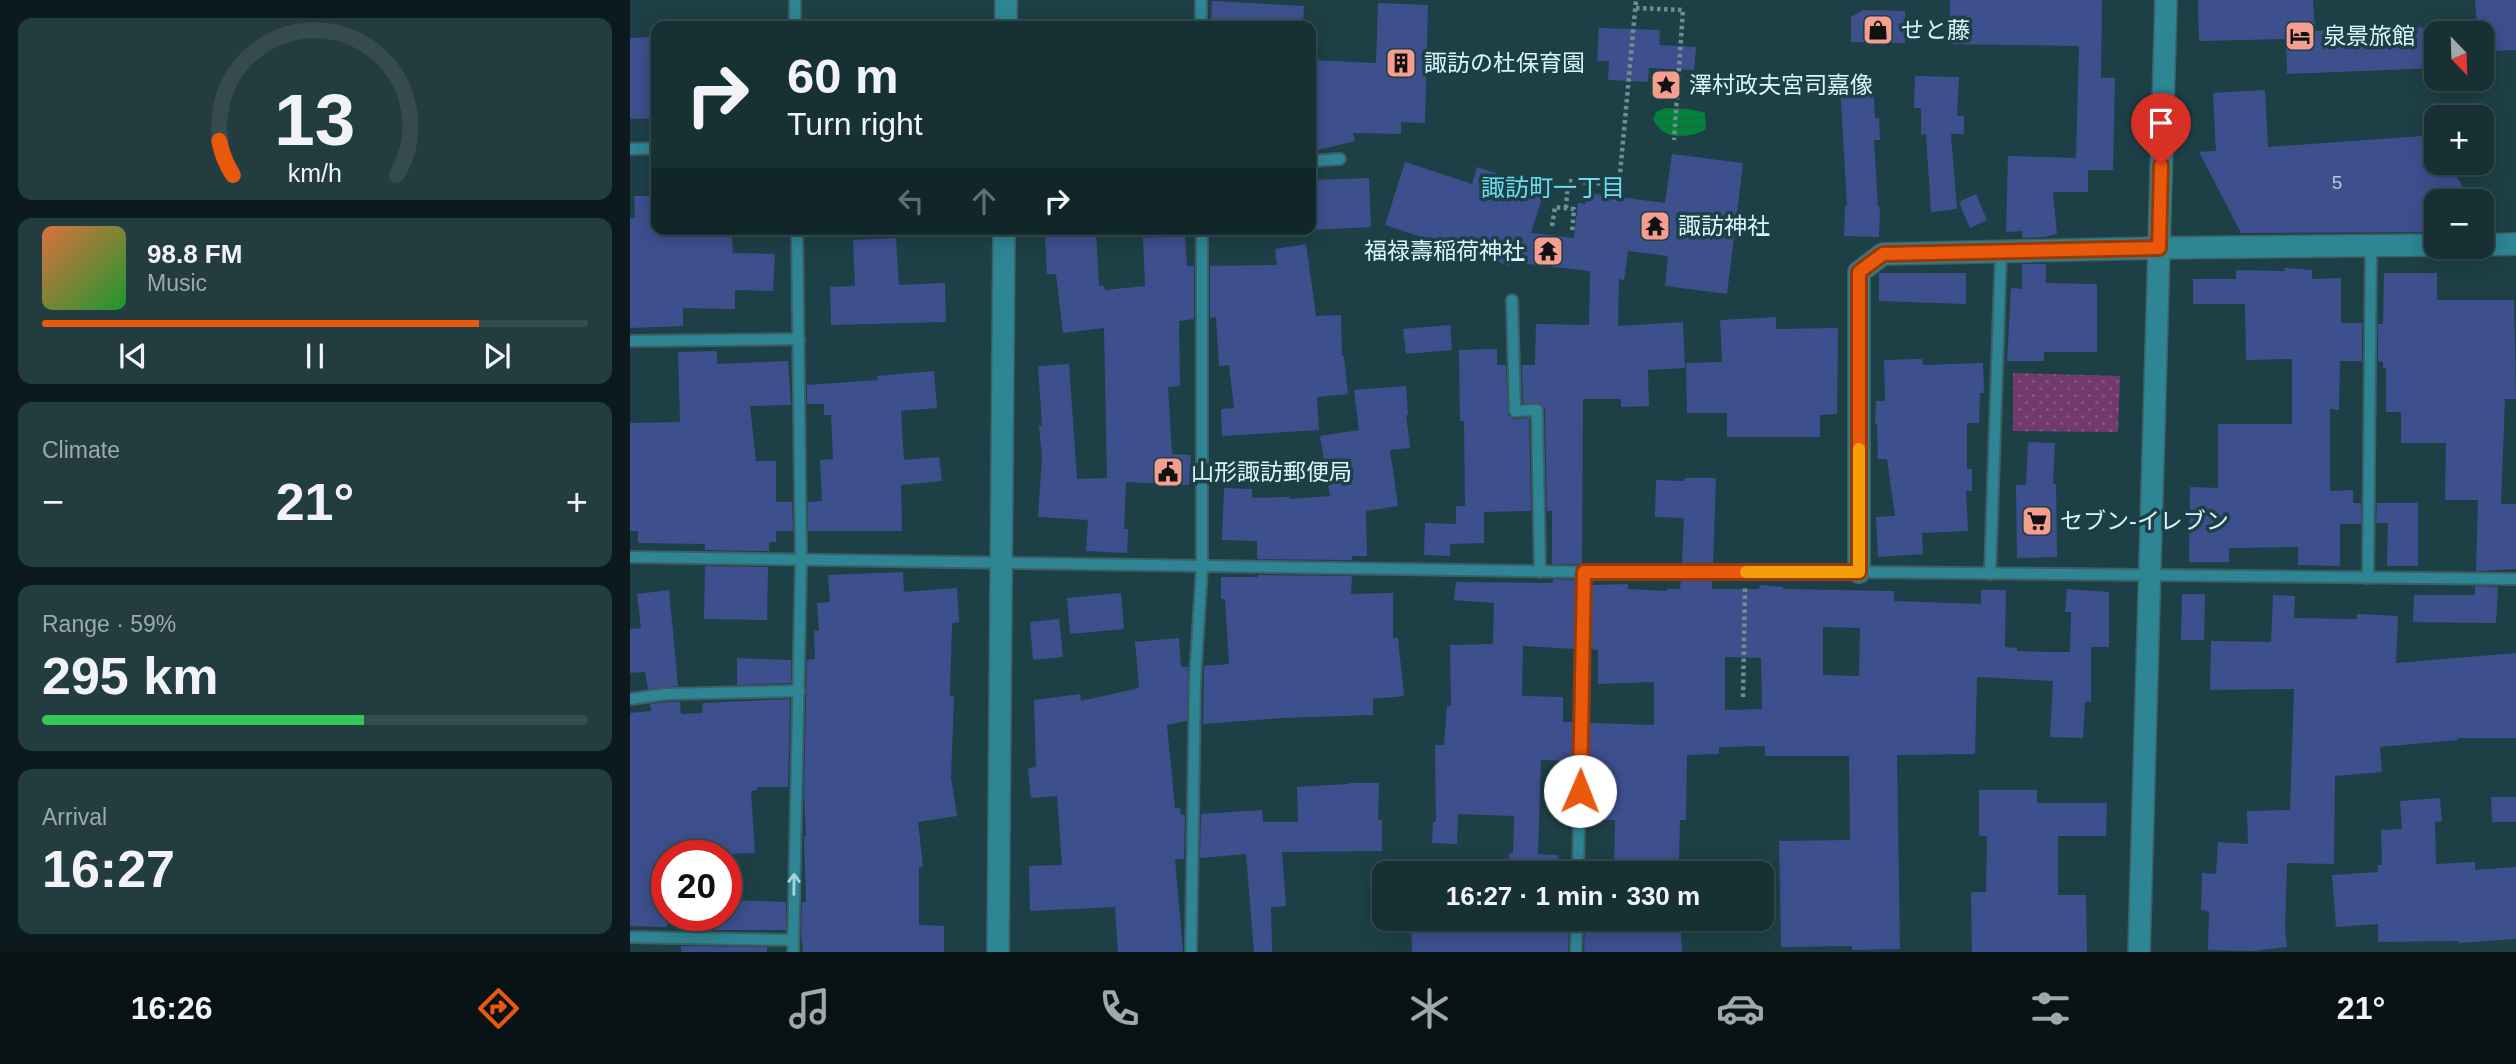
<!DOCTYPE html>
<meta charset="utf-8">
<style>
:root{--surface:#163034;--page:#233c40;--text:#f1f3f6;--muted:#9ea9ac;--line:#354b4f;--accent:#ea580c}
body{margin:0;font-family:Helvetica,"Noto Sans JP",sans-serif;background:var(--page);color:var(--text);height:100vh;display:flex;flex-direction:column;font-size:26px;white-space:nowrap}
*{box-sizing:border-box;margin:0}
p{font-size:23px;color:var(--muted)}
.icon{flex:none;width:38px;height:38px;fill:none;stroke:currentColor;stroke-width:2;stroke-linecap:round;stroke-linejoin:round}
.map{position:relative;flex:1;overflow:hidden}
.sheet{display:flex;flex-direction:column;gap:18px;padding:18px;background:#0c1a1d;width:630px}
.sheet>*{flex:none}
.guide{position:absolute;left:21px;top:21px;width:665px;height:214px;border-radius:14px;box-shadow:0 4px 18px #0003,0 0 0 2px var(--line);background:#163034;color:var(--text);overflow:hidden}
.needle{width:46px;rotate:157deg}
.tools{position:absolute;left:1794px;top:21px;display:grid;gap:14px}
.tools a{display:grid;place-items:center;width:70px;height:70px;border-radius:14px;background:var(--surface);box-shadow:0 4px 18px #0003,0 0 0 2px var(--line);font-size:35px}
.speed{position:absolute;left:21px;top:840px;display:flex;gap:14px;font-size:35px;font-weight:700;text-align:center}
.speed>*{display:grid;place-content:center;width:91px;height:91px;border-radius:50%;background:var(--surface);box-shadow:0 4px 18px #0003,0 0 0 2px var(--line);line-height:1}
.speed .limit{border:10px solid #d22;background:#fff;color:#111}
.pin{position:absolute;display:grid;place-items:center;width:60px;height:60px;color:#fff;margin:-72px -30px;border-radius:50% 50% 50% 0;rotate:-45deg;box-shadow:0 0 7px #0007}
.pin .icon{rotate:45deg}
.me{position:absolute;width:77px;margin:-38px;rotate:1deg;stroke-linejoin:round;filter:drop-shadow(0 0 5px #0008)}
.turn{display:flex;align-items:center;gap:24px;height:147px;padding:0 21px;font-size:32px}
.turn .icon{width:91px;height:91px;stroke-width:2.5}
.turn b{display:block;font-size:49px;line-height:60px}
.lanes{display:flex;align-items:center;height:66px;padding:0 21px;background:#0003;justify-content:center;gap:35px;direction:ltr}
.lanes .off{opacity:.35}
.big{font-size:52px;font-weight:700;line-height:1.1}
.sheet .tile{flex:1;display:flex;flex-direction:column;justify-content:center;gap:10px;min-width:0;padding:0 24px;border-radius:14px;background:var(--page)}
.sheet .dial{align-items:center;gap:0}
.dial svg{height:182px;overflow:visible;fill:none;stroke:var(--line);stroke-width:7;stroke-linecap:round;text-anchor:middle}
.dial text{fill:var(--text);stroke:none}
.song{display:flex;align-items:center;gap:21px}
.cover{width:84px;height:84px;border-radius:10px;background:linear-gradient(135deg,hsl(20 70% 55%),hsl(130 70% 35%))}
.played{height:7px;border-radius:4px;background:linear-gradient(90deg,var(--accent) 80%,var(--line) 80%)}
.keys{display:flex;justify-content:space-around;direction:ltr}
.heat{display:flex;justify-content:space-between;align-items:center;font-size:38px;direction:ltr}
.charge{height:10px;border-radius:5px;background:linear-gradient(90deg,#34c759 59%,var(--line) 0)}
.trip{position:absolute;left:742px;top:861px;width:402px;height:70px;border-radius:14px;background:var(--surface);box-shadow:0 4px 18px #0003,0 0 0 2px var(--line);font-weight:700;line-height:70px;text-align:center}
.tab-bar{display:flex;height:112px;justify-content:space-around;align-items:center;background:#091315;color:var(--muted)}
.tab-bar .icon{width:49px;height:49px}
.tab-bar .current{color:var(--accent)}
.tab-bar b{font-size:32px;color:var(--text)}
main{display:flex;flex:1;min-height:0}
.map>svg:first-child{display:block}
.park{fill:url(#park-dots)}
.water{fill:url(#water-rules)}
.building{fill:#3e4f8e;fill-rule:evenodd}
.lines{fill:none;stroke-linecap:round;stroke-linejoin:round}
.lane-casing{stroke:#3d6066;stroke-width:14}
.street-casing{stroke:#3d6066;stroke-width:24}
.secondary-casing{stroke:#3d6066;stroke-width:24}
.path{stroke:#6e8e94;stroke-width:4.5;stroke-dasharray:3.5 3.5;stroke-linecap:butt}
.lane{stroke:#2e8593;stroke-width:10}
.street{stroke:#2e8593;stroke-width:21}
.secondary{stroke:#2e8593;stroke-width:21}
.oneway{stroke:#a6d4dc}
.route-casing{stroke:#983908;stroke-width:18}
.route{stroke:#ea580c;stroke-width:12}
.slow{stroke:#f59e0b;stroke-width:12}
.labels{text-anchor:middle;stroke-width:7;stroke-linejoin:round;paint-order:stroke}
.number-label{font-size:19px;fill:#b2cce0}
.poi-label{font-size:23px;fill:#d9f6fc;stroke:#1d4046;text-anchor:start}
.neighbourhood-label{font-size:24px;fill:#6ddcee;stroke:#1d4046}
</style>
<main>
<section class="sheet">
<div class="tile dial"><svg viewBox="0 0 100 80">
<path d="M14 69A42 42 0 1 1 86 69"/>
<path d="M14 69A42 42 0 0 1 8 54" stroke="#ea580c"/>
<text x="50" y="56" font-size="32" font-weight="700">13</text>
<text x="50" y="72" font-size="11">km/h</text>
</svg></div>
<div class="tile">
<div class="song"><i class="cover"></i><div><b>98.8 FM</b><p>Music</p></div></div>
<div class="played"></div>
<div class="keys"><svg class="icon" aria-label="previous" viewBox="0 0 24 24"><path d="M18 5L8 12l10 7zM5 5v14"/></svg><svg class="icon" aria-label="pause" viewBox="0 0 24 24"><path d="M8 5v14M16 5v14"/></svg><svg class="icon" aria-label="next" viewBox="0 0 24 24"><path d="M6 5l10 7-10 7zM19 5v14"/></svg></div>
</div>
<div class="tile"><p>Climate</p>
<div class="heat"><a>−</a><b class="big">21°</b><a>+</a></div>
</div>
<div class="tile"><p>Range · 59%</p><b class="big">295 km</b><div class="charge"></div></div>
<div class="tile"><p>Arrival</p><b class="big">16:27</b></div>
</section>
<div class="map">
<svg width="1886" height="952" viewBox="0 0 1886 952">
<defs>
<pattern id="park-dots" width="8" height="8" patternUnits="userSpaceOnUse" patternTransform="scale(1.75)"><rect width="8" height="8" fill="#71396c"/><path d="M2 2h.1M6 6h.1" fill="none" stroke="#855682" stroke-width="1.8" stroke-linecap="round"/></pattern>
<pattern id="water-rules" width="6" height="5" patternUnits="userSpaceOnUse" patternTransform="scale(1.75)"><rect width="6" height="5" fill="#02833b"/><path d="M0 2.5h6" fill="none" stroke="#1e6943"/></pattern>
</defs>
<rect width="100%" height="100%" fill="#1d4046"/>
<path class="park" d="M1383,373L1490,376L1488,432L1383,431Z"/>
<path class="water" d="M1035,108L1060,109L1075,113L1076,129C1058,139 1033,141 1023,119L1026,112Z"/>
<g class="building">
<path d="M1320,0H1472L1471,78H1485L1483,170H1458V192H1423L1427,234L1415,237L1392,238V231L1376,232L1378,156L1446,158L1449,46L1320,44Z"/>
<path d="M1568,0H1683L1685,31L1806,27V68L1657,74L1656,39L1569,41Z"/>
<path d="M1845,0H1886V50L1852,51V33H1848Z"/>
<path d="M582,1L674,6L673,26H581Z"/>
<path d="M748,3L798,5L795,123L771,122V134L723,133L725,141L688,150L681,119V60L746,63Z"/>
<path d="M1233,10L1275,11V43L1221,42V17Z"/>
<path d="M969,28L1030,30L1029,45L1066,47L1064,70L1019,68L1018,82L978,80L979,61H967Z"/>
<path d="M26,37V118L0,119V38Z"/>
<path d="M1285,76L1329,77L1327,116H1334V134H1321L1327,209L1301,212L1296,134L1291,135V108H1284Z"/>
<path d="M1243,81L1245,118H1249L1250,140H1244L1248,207H1250L1249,237L1214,236L1215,206H1217L1210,83Z"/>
<path d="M1635,90L1638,147L1806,135V163H1819L1841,201H1806V232L1611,233L1569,152L1586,151L1583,93Z"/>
<path d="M1042,154L1113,163L1097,294L1035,286L1038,256L998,251L994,280L989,279L988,326L1053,322L1055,368L1018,370L1019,406L991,407V399H953L952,564H922V511H917L915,409L910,403H893L892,365H905L906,324L959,325L960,271L881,262L880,266L755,225L775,162L842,184L847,167L915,189L901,233L944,238L948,203L955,204L957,193L1035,203Z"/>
<path d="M739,178L741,227L681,230V180Z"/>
<path d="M1346,194L1357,220L1340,228L1329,202Z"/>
<path d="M4,196H26V229H101L103,253L145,254L143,291L105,290V309L53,308V326L0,328V218H5Z"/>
<path d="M466,233L469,286H474L475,290L515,286L513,238L555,236L557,266H564V319L549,321L550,386L538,387L542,454L561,455L559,485L496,482L494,529H498L497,553L456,551L458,520L408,517L412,457L409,426H412L408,366L439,364L447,479L477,478L474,328L433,333L426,274H417L415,237Z"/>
<path d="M266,238L269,285L315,283L316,322L201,325L200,287L225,286L223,240Z"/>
<path d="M676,244L686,316L711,315L712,356H714L718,394L687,397L689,430L592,436L591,409L604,408L599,365L589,366L586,317L580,318V266L647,265L645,249Z"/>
<path d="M1392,264H1416V283L1467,284V352H1414V361H1377L1381,288L1392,289Z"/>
<path d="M1655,268L1682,270V279L1711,278V323H1732V361H1710L1709,410L1700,409V491L1723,490V503H1731V524H1710V566L1668,565V547L1599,548V562H1559L1560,487L1588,488V424H1662V359L1616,360L1615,304H1563V279H1606V270L1654,271Z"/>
<path d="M1249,273H1336V304L1249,301Z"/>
<path d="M1754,273H1807V300H1884L1886,399H1875L1871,504H1886V569L1846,571L1848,500H1815L1816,443H1771V412H1756V368H1753V362L1748,361V324H1753Z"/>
<path d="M1146,317V329L1208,328L1207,414L1190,415V437H1097V413H1057L1056,363L1092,362L1090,320Z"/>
<path d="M820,325L822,350L776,354L773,329Z"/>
<path d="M867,349V365H876L878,415L885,419L899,418L901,511L854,512V543L820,544V556L794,555L795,523L826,524V506H835L834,421H830L829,350Z"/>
<path d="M87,351V364L158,361L161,405L120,406L126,461H146V502H162L163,531H146V542H139V551L75,550V544L8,543V531H0V423L50,422L48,352Z"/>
<path d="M1292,359L1293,365L1353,363L1354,393H1350L1349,423H1337V469H1342V491H1336L1338,531L1292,533L1293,554L1248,557L1246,517L1265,516L1257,459H1248L1247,424H1245L1246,401H1255L1254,360Z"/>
<path d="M304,371L307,408L271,411L274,460L309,457L312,481L271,485L272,531H178V502L192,501L190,460L203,459L201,415H194V404H177V385L248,380L247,376Z"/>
<path d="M776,386L778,415H776L780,448L760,450L768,506L736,511L737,556H722V560L627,559V541L592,540L594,488L622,489V498L659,497L660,499L700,496L690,436L729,430L724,390Z"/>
<path d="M1398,442L1425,443L1423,484H1426L1427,557L1387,558L1386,485H1396Z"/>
<path d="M1055,478H1086L1083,564H1052L1054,518L1025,517L1026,480L1054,481Z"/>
<path d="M1747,503H1788V566H1757L1758,523H1746Z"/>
<path d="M75,566L138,567L137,620L74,619Z"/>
<path d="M273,572L274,592L327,588L329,622L322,623L320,696H324L321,778L327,816L288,822L293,867H289V925L314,926V952H173L171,931L172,902H176L174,836H176L174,795L177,660L185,659L184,631H189L187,603L200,602L198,575Z"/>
<path d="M628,575L722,576L721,594L763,593V638H768L774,696L743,699V715L652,718L573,724L574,666L599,664L595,599H591V577H628Z"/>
<path d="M923,579L946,580L945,649L893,646L892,696L933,697V722H943L942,761L911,760L908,854L928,855V873H879V853H883L884,816L828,814L827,844L802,843L803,822H806L805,745H814L817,706H821L820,645L863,644L864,603L824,600L826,582L923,583Z"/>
<path d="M1051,580H1082V589H1129L1130,585L1153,587V589L1264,591V601L1351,604V590H1376L1375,647L1387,648V651L1414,652H1440L1441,612H1435L1437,589L1479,592V647H1461V702H1455L1453,738L1420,737L1423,681L1347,677L1345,754L1267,755L1270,949L1222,950V946L1151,947L1149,841L1220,840L1219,756H1135V746L1089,747V754L1057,755L1056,820H1050L1049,861L1006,860V873H984L985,820H964V761H958L959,723L1024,725V682L968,684V650L960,649L962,585L998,584V589L1037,591V589H1050ZM1193,627L1230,628L1229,676L1193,675ZM1095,657L1131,658L1132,709L1095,710Z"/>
<path d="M1845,586L1868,587L1866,623L1783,622L1784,595H1845Z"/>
<path d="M39,590L48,686L18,689L15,672L0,673V629L11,628L7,594Z"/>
<path d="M491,593L494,629L440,634L437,598Z"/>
<path d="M1552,594H1575L1574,640H1551Z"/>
<path d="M1643,595L1665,596L1664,618L1727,619V614L1768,616L1766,663L1886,653V738H1827L1828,740L1750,747L1752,772L1705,776L1704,864L1657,863L1655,929L1657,947L1624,951L1578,950L1579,911L1571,910L1572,873L1586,874L1588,842L1618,844L1617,811L1660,810L1664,689L1580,690L1581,641L1641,642Z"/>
<path d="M429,619L433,657L403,660L400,622Z"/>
<path d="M549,638L551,667H558L557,721L537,725L545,808H550L551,815H555L554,859H545L553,952H488L485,907L400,911L399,866L432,865L427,796L401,798L398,768L406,767L404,700L450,694L451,701L509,688L505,642Z"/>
<path d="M107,658L161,660V683L107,685Z"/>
<path d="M160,699L158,787H127V790L121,791L125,853L37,856V927L0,926V713L21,711L20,704L37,702H50L51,714L72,713L73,703Z"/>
<path d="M719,783H749L748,820H752V851L652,852L656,906L641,907L642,952H624L616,854L570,858L571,814L632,810L633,822H668L667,787L719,784Z"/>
<path d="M1349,790H1407V803H1477L1476,836H1428V895H1456L1457,952H1342L1341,892H1356L1357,836H1349Z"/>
<path d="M1861,797H1886V822H1862Z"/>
<path d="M1810,798L1812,821L1805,822L1806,864L1845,862V870L1886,867V939L1828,943V941L1748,942V924L1706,927L1702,875L1748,872V865H1752L1751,830L1772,829L1770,801Z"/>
<path d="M96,900L156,902V930H51L52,915H96Z"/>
<path d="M781,919H929V929L939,928L938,952H782Z"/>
<path d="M1019,919H1050L1052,952H954L955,927L1019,923Z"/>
<path d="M51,946L137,947V952H51Z"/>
</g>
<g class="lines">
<g class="lane-casing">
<g id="lane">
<path d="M571,0V26"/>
<path d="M165,26V0"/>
<path d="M0,149L26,148"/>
<path d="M681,161L710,159"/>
<path d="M882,300L885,411L907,410L910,572"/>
<path d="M0,341L169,339"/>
<path d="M0,557L954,572H1229L1886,579"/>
<path d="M1360,574L1371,251"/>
<path d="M1738,578L1741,246"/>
<path d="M0,699L36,694L169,691"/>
<path d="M948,873L954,572"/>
<path d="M0,937L163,940"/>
<path d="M163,952L171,561L167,229"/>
<path d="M561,952L565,679L572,567V229"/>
<path d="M946,952L947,919"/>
</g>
</g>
<g class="street-casing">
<g id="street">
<path d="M1852,245L1886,244"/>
<path d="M1229,572V272L1253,254L1529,248L1806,245"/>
<path d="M1509,952L1536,0"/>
</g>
</g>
<g class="secondary-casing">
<g id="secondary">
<path d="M376,26V0"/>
<path d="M368,952L374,229"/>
</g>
</g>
<g class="path">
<path d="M1006,8L1053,10L1044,140"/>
<path d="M936,208L938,181L989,185L1006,0"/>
<path d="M922,226L925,207L944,209L942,233"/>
<path d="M1113,697L1115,587"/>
</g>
<use href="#lane" class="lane"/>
<use href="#street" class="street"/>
<use href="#secondary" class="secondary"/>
</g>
<defs><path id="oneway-shaft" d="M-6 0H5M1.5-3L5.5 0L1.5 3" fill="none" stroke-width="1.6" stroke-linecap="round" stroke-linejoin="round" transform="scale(1.75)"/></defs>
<use class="oneway" href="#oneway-shaft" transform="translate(164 884) rotate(-89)"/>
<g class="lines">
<g class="route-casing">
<path id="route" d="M950,791L954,572H1229V272L1253,254L1529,248L1531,165"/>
</g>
<use href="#route" class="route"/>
<path class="slow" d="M1116,572H1229V449"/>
</g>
<defs>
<g id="shop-square" transform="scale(1.575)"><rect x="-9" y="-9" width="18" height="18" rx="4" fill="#f59d8e" stroke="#1d4046"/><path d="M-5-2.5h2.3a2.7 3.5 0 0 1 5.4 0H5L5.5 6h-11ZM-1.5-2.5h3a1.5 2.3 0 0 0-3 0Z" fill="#111"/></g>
<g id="hotel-square" transform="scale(1.575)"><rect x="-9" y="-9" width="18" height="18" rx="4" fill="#f59d8e" stroke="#1d4046"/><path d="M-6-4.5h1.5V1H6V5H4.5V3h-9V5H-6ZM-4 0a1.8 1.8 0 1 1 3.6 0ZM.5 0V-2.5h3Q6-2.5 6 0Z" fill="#111"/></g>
<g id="building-square" transform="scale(1.575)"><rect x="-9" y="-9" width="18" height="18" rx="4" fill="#f59d8e" stroke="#1d4046"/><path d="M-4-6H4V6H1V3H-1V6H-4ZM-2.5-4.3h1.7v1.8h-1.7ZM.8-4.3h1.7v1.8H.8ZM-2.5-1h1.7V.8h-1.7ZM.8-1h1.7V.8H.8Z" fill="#111"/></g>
<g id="sight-square" transform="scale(1.575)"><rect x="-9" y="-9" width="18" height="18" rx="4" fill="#f59d8e" stroke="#1d4046"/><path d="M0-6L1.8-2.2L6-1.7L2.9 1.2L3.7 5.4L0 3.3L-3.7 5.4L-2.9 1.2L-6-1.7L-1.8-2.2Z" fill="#111"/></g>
<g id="temple-square" transform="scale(1.575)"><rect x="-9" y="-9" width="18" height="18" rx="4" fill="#f59d8e" stroke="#1d4046"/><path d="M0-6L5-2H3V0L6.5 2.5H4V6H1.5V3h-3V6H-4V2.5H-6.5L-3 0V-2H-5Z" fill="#111"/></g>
<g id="civic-square" transform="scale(1.575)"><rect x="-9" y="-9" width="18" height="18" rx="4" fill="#f59d8e" stroke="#1d4046"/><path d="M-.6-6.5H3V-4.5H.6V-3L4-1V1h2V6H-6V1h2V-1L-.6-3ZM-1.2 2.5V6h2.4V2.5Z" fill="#111"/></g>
<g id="supermarket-square" transform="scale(1.575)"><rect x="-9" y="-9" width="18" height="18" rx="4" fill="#f59d8e" stroke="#1d4046"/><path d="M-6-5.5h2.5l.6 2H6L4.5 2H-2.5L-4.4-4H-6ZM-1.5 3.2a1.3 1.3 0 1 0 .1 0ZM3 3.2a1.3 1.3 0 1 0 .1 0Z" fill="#111"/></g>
</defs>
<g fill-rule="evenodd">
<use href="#shop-square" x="1248" y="30"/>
<use href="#hotel-square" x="1670" y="36"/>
<use href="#building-square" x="771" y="63"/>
<use href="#sight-square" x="1036" y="85"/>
<use href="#temple-square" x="1025" y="226"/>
<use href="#temple-square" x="918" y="251"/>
<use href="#civic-square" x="538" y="472"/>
<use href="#supermarket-square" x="1407" y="521"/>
</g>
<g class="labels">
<g class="number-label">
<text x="1707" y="189">5</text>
</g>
<g class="poi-label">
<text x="1271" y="38">せと藤</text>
<text x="1693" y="44">泉景旅館</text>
<text x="794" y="71">諏訪の杜保育園</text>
<text x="1059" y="93">澤村政夫宮司嘉像</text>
<text x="1048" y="234">諏訪神社</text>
<text x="895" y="259" text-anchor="end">福禄壽稲荷神社</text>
<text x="561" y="480">山形諏訪郵便局</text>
<text x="1430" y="529">セブン-イレブン</text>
</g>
<g class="neighbourhood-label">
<text x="923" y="196">諏訪町一丁目</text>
</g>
</g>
</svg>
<div class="tools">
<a><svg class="needle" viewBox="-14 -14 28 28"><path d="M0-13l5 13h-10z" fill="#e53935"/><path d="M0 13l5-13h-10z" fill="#9ea9ac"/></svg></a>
<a>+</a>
<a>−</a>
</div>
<div class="speed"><div class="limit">20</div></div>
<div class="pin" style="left:1531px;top:165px;background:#d93025"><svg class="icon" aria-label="arrive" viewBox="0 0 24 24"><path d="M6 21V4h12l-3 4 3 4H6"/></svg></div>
<svg class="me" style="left:950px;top:791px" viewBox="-20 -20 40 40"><circle r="19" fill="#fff"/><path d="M0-13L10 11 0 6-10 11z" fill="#ea580c"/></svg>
<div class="trip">16:27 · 1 min · 330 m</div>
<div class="guide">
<div class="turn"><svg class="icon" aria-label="right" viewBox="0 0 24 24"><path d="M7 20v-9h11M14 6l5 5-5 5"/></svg><div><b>60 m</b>Turn right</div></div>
<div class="lanes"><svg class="icon off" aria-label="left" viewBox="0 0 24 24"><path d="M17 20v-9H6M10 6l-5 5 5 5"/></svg><svg class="icon off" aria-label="ahead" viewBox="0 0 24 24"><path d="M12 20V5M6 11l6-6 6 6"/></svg><svg class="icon" aria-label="right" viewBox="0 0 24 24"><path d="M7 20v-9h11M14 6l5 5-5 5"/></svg></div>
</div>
</div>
</main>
<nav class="tab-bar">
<b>16:26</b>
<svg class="icon current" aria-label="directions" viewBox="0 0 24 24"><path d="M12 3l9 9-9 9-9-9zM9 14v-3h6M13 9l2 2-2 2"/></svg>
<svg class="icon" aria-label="music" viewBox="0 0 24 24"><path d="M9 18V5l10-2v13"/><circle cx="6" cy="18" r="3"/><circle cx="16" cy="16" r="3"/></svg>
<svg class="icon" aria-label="phone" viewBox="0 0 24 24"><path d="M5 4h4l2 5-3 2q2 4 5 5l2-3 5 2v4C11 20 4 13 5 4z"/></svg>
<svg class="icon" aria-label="climate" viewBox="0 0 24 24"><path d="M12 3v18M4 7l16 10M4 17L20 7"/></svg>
<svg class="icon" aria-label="car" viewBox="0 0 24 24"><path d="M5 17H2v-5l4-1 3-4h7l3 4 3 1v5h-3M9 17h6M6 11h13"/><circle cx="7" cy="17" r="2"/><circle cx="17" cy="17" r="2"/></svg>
<svg class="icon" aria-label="filters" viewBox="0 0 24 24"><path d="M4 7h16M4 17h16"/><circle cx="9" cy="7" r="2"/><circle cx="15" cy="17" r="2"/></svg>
<b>21°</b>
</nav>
